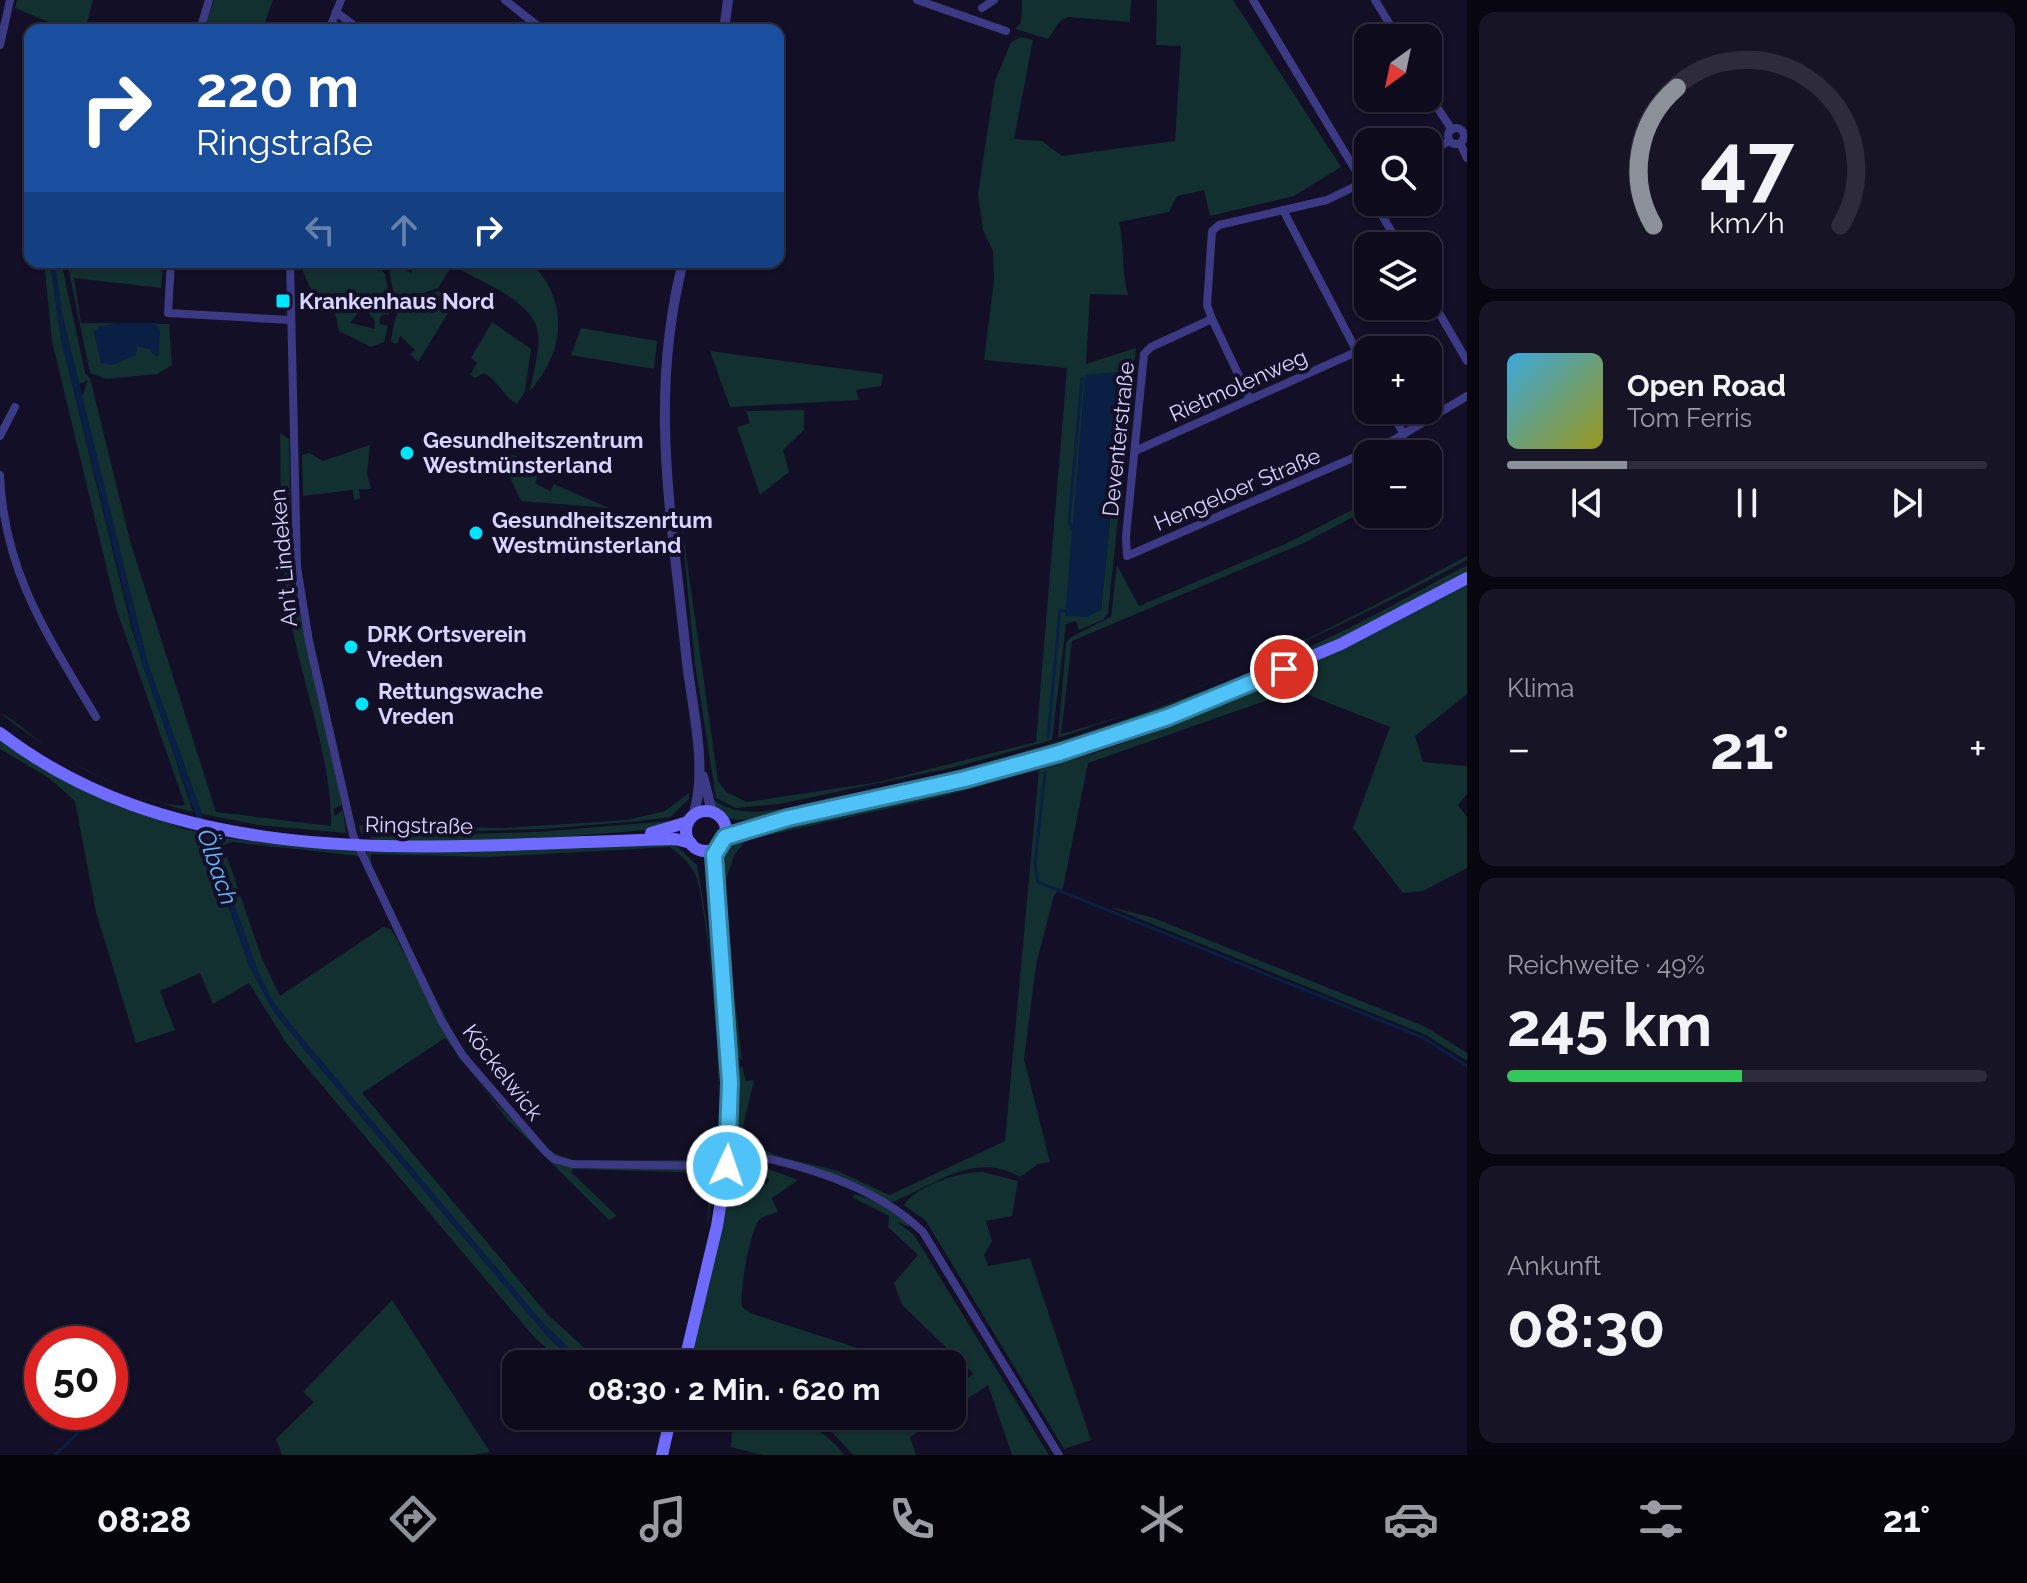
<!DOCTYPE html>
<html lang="de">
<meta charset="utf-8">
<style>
:root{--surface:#0e0b1c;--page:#171425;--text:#f1f3f6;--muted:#9b9ba3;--line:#2e2b3b;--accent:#8c9099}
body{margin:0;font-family:Raleway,sans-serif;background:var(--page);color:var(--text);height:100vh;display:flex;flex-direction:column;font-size:30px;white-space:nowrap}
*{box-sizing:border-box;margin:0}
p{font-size:26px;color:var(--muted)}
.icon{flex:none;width:44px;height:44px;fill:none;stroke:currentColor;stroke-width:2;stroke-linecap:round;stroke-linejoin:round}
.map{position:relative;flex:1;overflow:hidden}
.drawer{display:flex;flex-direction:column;gap:12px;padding:12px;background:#08060f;width:560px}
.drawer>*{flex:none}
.banner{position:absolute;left:24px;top:24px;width:760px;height:244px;border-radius:16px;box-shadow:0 2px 6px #0004,0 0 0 2px var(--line);background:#1a4fa0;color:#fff;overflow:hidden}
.needle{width:52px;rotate:213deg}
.controls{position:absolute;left:1354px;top:24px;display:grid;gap:16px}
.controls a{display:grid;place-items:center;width:88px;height:88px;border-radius:16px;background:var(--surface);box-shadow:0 2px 6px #0004,0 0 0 2px var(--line);font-size:40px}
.speed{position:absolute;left:24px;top:1326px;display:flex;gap:16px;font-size:40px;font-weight:700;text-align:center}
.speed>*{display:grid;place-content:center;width:104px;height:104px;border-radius:50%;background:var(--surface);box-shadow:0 2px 6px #0004,0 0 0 2px var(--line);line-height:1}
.speed .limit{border:12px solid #d22;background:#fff;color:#111}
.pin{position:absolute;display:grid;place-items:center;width:68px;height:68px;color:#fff;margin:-34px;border:4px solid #fff;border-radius:50%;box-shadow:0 2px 8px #0007}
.me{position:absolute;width:88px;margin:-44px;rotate:3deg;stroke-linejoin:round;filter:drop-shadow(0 0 6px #0008)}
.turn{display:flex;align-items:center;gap:28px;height:168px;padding:0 40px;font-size:36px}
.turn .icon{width:104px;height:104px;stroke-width:2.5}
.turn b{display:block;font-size:56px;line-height:68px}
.lanes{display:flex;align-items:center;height:76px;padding:0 40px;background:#0003;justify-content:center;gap:40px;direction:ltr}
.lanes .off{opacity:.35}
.big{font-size:60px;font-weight:700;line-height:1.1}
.drawer .widget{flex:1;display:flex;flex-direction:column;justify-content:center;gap:12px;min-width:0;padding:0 28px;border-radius:16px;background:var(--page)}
.drawer .dial{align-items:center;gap:0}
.dial svg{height:208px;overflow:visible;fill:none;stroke:var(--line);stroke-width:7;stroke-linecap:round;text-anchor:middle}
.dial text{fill:var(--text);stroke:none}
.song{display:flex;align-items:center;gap:24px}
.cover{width:96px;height:96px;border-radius:12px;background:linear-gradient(135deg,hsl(200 70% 55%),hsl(60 70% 35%))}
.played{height:8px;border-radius:4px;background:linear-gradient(90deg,var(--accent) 25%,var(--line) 25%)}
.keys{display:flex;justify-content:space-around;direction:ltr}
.heat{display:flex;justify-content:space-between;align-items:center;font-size:44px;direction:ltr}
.charge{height:12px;border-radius:6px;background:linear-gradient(90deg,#34c759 49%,var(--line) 0)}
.trip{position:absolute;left:502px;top:1350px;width:464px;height:80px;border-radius:16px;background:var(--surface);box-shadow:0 2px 6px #0004,0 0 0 2px var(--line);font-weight:700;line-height:80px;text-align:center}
.tab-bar{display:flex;height:128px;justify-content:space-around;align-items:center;background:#06040b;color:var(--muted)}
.tab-bar .icon{width:56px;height:56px}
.tab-bar .current{color:var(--accent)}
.tab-bar b{font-size:36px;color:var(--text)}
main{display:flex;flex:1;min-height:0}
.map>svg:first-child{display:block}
.green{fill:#12302f;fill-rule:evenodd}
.water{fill:#0a1f44}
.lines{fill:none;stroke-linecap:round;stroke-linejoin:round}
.stream{stroke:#0a1f44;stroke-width:3}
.minor{stroke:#3d3a85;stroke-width:8}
.tertiary{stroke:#3d3a85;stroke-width:10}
.secondary{stroke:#6f6bff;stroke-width:12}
.route-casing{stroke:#337fa1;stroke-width:20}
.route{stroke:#4fc3f7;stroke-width:14}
.poi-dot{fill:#00e5ff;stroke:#130f26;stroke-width:3}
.labels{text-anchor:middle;stroke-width:8;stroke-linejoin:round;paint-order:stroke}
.poi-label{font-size:22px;font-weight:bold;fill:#d9d4ff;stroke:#130f26;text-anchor:start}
.street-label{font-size:22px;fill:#d9d4ff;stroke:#130f26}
.water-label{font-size:24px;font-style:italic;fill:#62b6ff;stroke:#130f26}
</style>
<main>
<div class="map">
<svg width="1467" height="1455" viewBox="0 0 1467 1455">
<rect width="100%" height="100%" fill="#130f26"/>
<g class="green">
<path d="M17,0H93L85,30H68L15,8Z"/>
<path d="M214,0H273L262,30H204Z"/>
<path d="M1022,0H1131L1130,22L1068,17L1060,21L1048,39L1015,29L1021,23Z"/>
<path d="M1157,0H1233L1341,167L1294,196L1210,216L1204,190L1177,196L1169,212L1119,222C1125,247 1121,271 1128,295L1090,294L1086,364L1136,348L1108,613L1103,620L1079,630L1076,621L1066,624L1052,740L955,767L779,804L736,808L716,798L695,664L680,512L718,781L726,792L747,802L879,782L1036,742L1067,368L984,360L994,280L993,251L983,230L978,194L995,81L1011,42L1021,37L1033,40L1014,139L1042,141L1062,156L1175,141L1181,46L1156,45ZM1125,371L1101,610L1065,616Z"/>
<path d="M44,262H50L61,339L132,630L193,812C120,794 59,759 0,713C14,719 34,738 49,748C75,765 156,810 185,805L117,611L52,341Z"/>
<path d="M67,262H163L161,288L74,278L81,323L169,324L172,365L157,374L106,379L90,373Z"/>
<path d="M299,262H375L385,274L390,302H366L362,298L334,306L314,297Z"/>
<path d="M415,262L453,264L438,288L398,302L394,297L389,269L395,263L411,273Z"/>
<path d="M459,262H531C569,302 566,350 530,391C533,373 540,351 538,334C535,301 480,282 456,267Z"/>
<path d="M55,264L62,265L85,373L90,378L130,541L216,812L331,826C332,760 302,683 290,616C280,556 281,494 280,433L289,439L291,543L298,606L342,805L333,809L335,816L343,810L346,833L258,825L202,814L148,664L82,398L88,380L79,384L62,314Z"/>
<path d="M439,291L456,300L418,362L410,354L415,350L400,336L397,344L391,342C398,296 402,309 439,291Z"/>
<path d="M380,302L390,306L389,315L383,314L379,319L380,324L388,326L384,342L371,347L339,331L335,313L338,307L356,306L359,311L350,323L375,329L374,319L366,309L367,304Z"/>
<path d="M492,322L531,349L525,391L517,404C502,396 500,382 484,373L475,378L470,375L477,363L471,358Z"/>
<path d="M581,328L657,341L654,369L571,355Z"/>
<path d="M710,351L883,374L881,386L856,390L859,400L730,407Z"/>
<path d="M804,410V430L783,450L789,472L760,495L737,427L750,423L746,411Z"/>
<path d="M370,445L367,474L371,489H359L360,499L354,500L353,490L303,496L302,455L309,453L323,461Z"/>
<path d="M509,455L517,456L514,463L538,476L535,483L550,491L554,484L609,508L521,501L501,458Z"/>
<path d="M1368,502V509L1304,543L1072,641L1061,734C1204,696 1337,626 1467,556V560C1332,633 1204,690 1058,738L1066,643L1071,637L1111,617L1117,565L1139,606L1285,544Z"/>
<path d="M1467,565V573C1383,617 1299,660 1211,696C1096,741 977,771 857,799C827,806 761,824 732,819C721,818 716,808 713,799C742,825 798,804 834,797C995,767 1151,716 1300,651C1358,626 1412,594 1467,565Z"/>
<path d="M1467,584V694L1415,736L1423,762L1467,766V794L1458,805L1467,817V868L1423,891L1403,893L1353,828L1390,727L1296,690L1088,763L1063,888L1054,895L1036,965L1024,1059L1050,1162L1038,1164L1020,1177C974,1150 934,1186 892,1202L739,1143L735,1134V1071L742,1066L746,1081L754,1080L742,1131C762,1161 809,1161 839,1172C856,1179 873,1188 890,1195L1005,1141L1039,770L940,797L746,840L734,855L722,892L742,1060L734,1055L721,918L719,851L730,838L941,792L1084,751L1086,756L1141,737L1149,730C1259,689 1364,641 1467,584Z"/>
<path d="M0,740L28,760L108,801L182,828L223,838L356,850L360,856L232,842L223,845L262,959L280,996L383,927L391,929L464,1063L497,1104L552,1161L715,1170L707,1229L710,1173L573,1169L571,1172L617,1216L609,1220L507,1119L445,1038L362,1093L547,1314L589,1352L616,1364H564L534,1337L287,1044L249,983L213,1004L200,973L160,991L175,1030L136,1043L96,912L75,801L49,778L0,749Z"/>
<path d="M689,793V799L670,817L639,821L543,829L368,834L361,833L359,825L506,828L627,820L665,811Z"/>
<path d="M669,821L670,827C631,833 390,851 369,837L538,832Z"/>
<path d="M671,841L697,865L707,925L719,1049L718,1157L699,1163L571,1162C501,1145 421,978 393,915L458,1042L511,1111L551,1152L575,1161L696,1160L713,1154C728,1119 709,920 697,879C692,865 682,855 670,847L489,857L371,854V865L389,907L367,856V852L551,849Z"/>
<path d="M1110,907L1151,917L1426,1027L1467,1053V1061L1426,1035Z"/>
<path d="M741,1162H745L743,1169L755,1167L766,1185L769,1180L761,1166L798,1180L772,1198L778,1212C772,1214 764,1216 760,1219C750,1229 739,1294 742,1307L750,1313L870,1352L883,1364H689L722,1231L732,1170Z"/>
<path d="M983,1172L1018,1181L1012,1216L986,1221L992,1241L984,1255L988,1266L1030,1258L1091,1440L1064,1449L926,1221L904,1205C916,1186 961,1171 983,1172Z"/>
<path d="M855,1194L879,1203L908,1223L909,1227L896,1221L914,1235L1049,1455H1012L988,1385L952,1409V1389L974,1374L902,1305L894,1283L918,1255L888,1227L889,1216L852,1197Z"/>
<path d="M392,1300L490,1452L473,1455H282L276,1439L314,1402L303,1392Z"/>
<path d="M683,1416C743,1416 804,1401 844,1455H763L731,1447L732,1430L681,1423Z"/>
<path d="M807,1416H941L910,1437L916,1455H853L832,1432Z"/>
</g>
<g class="water">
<path d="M50,262H55L62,314L148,664L259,973L273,1001L298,1033L546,1326L574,1353L596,1364C574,1364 561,1350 546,1335L306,1052L273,1011L249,966L142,664L61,339Z"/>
<path d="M122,323H155L160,330L159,355L156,357L149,349L137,347L136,355L112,365L101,363L94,332L100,326Z"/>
<path d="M1125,371L1101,610L1087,617L1065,616L1085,375Z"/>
</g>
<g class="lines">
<g class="stream">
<path d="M1072,529L1069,521L1082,378"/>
<path d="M1048,738L1060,610L1067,611"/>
<path d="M1045,772L1035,863L1038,882L1424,1038L1467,1066"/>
<path d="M55,1455L87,1424"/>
</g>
<g class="minor">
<path d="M505,0L543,30"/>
<path d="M917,0L1006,31"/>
<path d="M1253,0L1368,191"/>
<path d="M1375,0L1398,38"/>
<path d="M982,8L994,0"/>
<path d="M336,12L360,30"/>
<path d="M200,30L209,0"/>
<path d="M329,30L341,0"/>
<path d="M0,45L10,0"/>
<path d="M1428,93L1452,130"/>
<circle cx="1456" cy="136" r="8"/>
<path d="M1460,143L1467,158"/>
<path d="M1428,152L1450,141"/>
<path d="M1368,180L1327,200L1219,225L1212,231L1207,305L1212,319L1151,347L1144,354L1126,536L1127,556L1392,441L1467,396"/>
<path d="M1374,202L1400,246"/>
<path d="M1283,210L1368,373"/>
<path d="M171,262L168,313L290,320"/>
<path d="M290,262L297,567L309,641L353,835L441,1020L463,1056L545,1151L554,1159L572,1164L727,1166"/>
<path d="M1428,294L1467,361"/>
<path d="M1212,319L1250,399"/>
<path d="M1389,410L1404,434"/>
<path d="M0,436L15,407"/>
<path d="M1135,451L1356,352"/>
<path d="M0,475C4,573 48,636 96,717"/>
<path d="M729,1151C795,1162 874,1184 923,1232L1059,1455"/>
</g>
<g class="tertiary">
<path d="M724,30L728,0"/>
<path d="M683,262C648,399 672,517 686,654C691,705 709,767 693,816"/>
<path d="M703,776L712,812"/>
</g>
<g class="secondary">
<path d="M0,733C191,880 450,844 675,839L691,843"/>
<circle cx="706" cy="831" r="20"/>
<path d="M651,833L688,822"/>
<path d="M725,837L788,818L965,779L1168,717L1341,644L1467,578"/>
<path d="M684,1364L717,1226L729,1151L730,1082L717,920L716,848"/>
<path d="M662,1455L671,1416"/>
</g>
</g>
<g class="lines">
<g class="route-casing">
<path id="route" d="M727,1166L730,1082L714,855L725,837L788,818L965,779L1059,753L1168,717L1284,669"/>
</g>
<use href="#route" class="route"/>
</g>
<g class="poi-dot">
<rect x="275" y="293" width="16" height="16" rx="4"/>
<circle cx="407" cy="453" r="8"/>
<circle cx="476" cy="533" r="8"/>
<circle cx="351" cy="647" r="8"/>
<circle cx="362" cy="704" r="8"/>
</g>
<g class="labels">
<g class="poi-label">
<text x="299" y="309">Krankenhaus Nord</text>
<text x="423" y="448">Gesundheitszentrum<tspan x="423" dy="25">Westmünsterland</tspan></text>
<text x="492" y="528">Gesundheitszenrtum<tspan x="492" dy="25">Westmünsterland</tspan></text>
<text x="367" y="642">DRK Ortsverein<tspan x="367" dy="25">Vreden</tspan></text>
<text x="378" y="699">Rettungswache<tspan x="378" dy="25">Vreden</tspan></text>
</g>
<g class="street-label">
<text transform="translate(1238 385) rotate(-24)" y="8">Rietmolenweg</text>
<text transform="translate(1118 439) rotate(-84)" y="8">Deventerstraße</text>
<text transform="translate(1237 489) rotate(-23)" y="8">Hengeloer Straße</text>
<text transform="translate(283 558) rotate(-95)" y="8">An't Lindeken</text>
<text transform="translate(419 825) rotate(1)" y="8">Ringstraße</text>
<text transform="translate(503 1072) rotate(52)" y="8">Köckelwick</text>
</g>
<g class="water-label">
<text transform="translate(217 867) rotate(71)" y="8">Ölbach</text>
</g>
</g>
</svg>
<div class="controls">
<a><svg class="needle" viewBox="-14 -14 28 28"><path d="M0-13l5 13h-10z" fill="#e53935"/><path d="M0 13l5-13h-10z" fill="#9b9ba3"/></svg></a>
<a><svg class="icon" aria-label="search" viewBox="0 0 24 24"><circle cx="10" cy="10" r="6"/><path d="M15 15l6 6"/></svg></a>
<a><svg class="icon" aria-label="layers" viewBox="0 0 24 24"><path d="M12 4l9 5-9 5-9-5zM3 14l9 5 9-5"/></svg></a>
<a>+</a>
<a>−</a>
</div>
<div class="speed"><div class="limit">50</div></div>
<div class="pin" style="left:1284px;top:669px;background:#d93025"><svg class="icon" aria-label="arrive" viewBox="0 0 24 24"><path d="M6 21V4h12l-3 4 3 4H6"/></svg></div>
<svg class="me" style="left:727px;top:1166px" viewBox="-20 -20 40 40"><circle r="17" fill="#4fc3f7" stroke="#fff" stroke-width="3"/><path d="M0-11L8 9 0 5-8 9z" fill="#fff"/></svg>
<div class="trip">08:30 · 2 Min. · 620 m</div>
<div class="banner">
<div class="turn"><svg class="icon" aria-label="right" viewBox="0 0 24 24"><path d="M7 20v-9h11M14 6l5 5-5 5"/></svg><div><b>220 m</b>Ringstraße</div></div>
<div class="lanes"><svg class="icon off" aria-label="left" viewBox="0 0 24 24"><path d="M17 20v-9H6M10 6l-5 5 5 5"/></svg><svg class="icon off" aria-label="ahead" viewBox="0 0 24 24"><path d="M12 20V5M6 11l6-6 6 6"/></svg><svg class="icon" aria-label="right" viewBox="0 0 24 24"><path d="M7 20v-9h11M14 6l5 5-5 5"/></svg></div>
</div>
</div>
<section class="drawer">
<div class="widget dial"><svg viewBox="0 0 100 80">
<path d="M14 69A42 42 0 1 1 86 69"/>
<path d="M14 69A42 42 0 0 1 23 16" stroke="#8c9099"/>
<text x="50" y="56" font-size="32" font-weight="700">47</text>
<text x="50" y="72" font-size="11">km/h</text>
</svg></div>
<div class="widget">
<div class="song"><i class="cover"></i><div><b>Open Road</b><p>Tom Ferris</p></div></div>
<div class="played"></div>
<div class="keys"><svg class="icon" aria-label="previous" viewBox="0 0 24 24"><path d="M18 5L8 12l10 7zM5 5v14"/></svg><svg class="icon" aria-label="pause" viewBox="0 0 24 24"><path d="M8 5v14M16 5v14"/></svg><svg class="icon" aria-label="next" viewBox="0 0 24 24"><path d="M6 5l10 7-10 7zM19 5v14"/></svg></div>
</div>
<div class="widget"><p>Klima</p>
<div class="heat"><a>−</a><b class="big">21°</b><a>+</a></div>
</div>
<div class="widget"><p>Reichweite · 49%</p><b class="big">245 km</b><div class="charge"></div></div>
<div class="widget"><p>Ankunft</p><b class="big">08:30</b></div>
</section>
</main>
<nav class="tab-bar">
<b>08:28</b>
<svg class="icon current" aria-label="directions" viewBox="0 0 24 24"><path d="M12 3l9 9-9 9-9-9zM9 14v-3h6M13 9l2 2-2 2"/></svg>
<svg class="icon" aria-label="music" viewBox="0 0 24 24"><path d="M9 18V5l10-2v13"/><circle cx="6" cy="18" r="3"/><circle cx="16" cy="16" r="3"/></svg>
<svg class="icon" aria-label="phone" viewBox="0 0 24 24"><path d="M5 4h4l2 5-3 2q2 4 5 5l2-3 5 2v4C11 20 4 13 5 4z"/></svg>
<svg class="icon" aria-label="climate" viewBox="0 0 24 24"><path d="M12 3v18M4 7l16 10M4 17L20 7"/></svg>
<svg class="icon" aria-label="car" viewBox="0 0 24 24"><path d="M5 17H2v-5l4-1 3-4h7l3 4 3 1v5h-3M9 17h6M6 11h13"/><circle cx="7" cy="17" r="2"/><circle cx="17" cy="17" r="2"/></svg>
<svg class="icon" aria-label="filters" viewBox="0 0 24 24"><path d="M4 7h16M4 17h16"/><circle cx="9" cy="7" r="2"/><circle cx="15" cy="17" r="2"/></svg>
<b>21°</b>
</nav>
